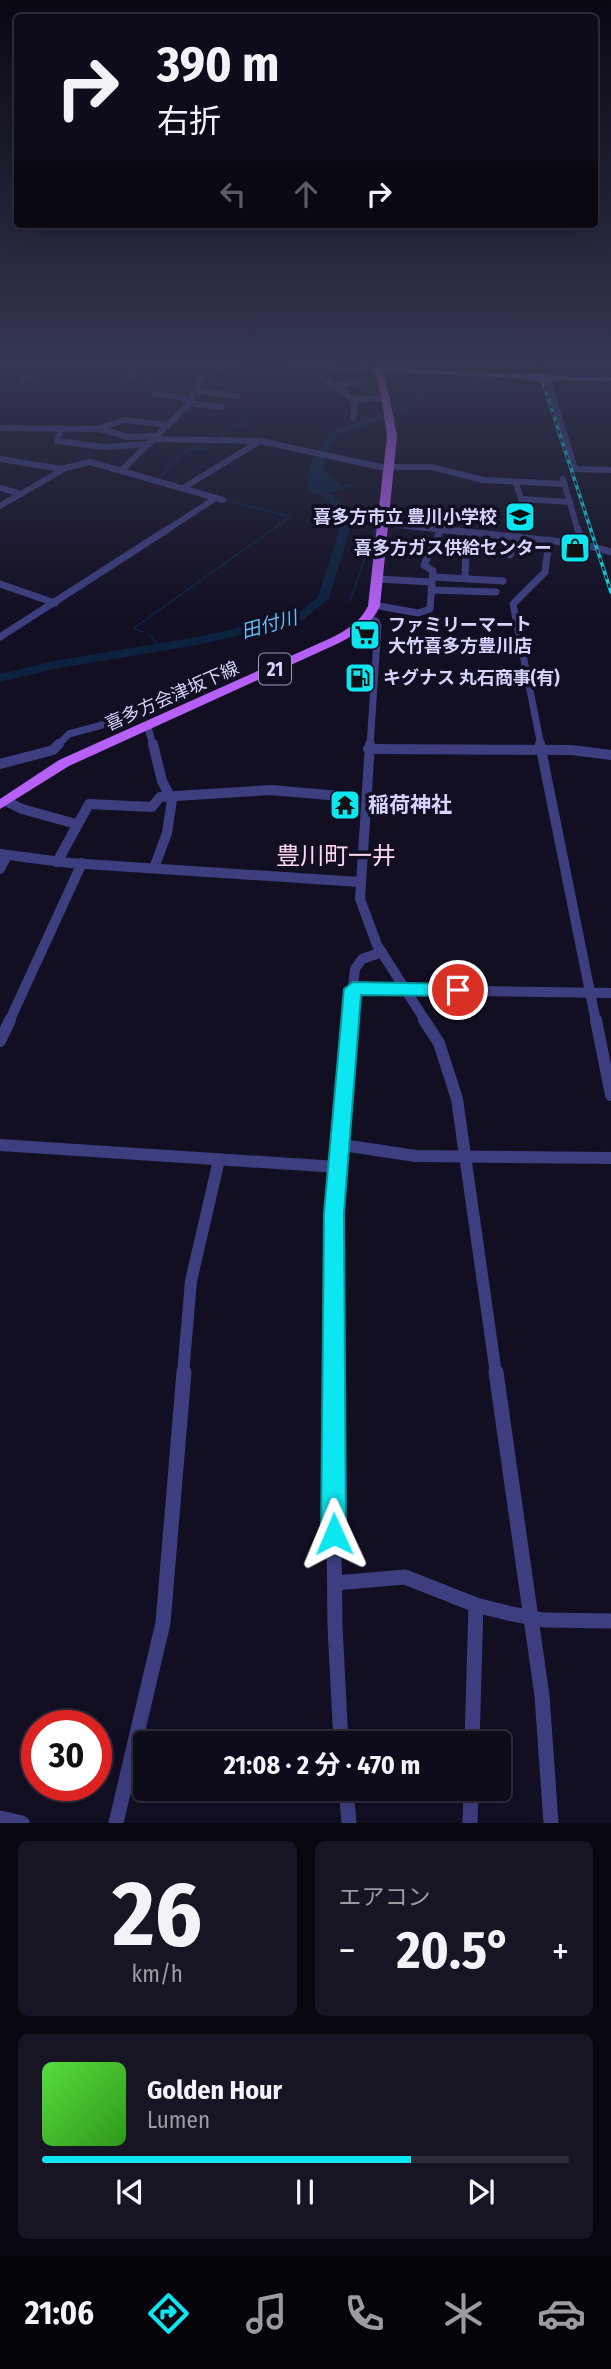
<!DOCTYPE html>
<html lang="ja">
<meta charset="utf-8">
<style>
:root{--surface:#0e0b1a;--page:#171423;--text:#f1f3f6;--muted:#9b9ba2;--line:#2e2b39;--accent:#0ce6f1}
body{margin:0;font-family:"Fira Sans Condensed","Noto Sans JP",sans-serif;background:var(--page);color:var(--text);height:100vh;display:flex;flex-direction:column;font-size:26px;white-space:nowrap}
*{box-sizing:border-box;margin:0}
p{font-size:23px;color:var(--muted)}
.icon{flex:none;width:38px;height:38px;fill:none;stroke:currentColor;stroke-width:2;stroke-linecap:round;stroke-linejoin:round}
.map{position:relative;height:1823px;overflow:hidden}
.details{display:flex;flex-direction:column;gap:18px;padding:18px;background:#08060e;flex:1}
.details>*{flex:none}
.hud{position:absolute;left:14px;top:14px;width:584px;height:214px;border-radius:7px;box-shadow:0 7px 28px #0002,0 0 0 2px var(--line);background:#0e0b1a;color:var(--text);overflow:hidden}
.speed{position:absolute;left:21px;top:1710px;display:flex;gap:14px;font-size:35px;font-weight:700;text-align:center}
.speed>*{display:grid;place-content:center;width:91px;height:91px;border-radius:50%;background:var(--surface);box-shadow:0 7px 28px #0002,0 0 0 2px var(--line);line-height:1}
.speed .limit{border:10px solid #d22;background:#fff;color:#111}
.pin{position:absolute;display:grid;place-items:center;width:60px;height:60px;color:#fff;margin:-30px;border:4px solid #fff;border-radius:50%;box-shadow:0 2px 7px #0007}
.me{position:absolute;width:77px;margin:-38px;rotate:359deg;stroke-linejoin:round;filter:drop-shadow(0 0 5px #0008)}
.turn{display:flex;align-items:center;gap:24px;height:147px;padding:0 28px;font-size:32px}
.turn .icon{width:91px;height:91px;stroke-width:2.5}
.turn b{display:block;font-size:49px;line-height:60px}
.lanes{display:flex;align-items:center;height:66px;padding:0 28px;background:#0003;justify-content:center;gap:35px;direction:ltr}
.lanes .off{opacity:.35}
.big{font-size:52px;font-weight:700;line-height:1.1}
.details .tile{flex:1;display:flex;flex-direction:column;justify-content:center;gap:10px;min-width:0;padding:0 24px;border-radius:10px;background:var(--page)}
.details .dial{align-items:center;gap:0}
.dial b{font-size:91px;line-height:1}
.song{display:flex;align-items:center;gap:21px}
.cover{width:84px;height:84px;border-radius:10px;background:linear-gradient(135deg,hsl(110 70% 55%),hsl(110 70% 35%))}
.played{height:7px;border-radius:4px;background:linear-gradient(90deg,var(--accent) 70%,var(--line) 70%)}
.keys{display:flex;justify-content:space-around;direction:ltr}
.heat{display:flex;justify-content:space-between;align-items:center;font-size:38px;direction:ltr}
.details .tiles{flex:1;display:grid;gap:18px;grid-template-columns:1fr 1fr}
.tile:last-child{grid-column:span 2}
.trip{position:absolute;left:133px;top:1731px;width:378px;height:70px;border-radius:7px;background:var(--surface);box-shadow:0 7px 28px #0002,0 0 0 2px var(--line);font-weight:700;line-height:70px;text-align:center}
.menu{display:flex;height:112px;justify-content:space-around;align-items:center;background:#06040a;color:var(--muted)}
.menu .icon{width:49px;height:49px}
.menu .on{color:var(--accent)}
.menu b{font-size:32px;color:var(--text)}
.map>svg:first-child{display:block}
.water{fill:#0c223f}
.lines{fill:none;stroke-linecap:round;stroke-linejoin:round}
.stream{stroke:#0c223f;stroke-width:2}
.river{fill:#0c223f;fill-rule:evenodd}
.street-far4{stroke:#3d3e80;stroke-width:6}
.street-far3{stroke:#3d3e80;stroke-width:7}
.street-far2{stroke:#3d3e80;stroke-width:10}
.street-far1{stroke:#3d3e80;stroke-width:12}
.street{stroke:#3d3e80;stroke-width:15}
.secondary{fill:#7074f8;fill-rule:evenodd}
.primary{fill:#b760f7;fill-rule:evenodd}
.rail-casing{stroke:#0ce6f1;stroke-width:3.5}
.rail{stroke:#120f23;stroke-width:2;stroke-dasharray:4.5;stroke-linecap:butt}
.secondary-bridge{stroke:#7074f8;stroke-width:8}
.route{fill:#0ce6f1;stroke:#08969d;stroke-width:2}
.labels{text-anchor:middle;stroke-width:7;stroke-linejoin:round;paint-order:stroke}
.far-poi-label{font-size:18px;font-weight:bold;fill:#d6d4fd;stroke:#120f23;text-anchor:end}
.far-street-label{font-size:18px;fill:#d6d4fd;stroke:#120f23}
.far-water-label{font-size:19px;font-style:italic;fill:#67bdf8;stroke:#120f23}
.shield{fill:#120f23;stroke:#9b99bc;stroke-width:2}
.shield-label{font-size:19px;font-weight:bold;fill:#d6d4fd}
.poi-label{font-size:21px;font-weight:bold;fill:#d6d4fd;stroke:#120f23;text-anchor:start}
.quarter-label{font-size:24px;fill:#fdd6f1;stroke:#120f23}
</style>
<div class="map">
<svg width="611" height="1823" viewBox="0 0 611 1823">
<rect width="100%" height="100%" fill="#120f23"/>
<path class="water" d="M335,434L330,440L333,444L326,452L323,468L344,489L314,496C296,478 318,444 335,434Z"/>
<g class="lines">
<g class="stream">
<path d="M359,416L369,420"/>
<path d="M222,437L224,431L247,423L244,415L265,392L326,383"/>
<path d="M194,448L206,449L209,444"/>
<path d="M159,480C174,457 188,446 216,442"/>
<path d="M339,488L353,485"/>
<path d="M223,499L290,517"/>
<path d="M350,600L376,529L373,503"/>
<path d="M143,632L134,628L287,519"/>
<path d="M149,634L160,648"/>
</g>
<g class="river">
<path d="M463,361H472L408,410L337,435L325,453L317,451L331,431L402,406Z"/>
<path d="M313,474H319L324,488L350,511L351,525L329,598L303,620L202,644L54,669L0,682V674L54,661L202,636L295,615L318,597L341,525V514L314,489Z"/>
</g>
<g class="street-far4">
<path d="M313,366L327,382L355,401L353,418"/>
<path d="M6,371L13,361"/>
<path d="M131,373L150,374"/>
<path d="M129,376L140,361"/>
<path d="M547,377L575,469L611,470"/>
<path d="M24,381L53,361"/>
<path d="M335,386L359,381"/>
<path d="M197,391L237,396"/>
<path d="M154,394L192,399"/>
<path d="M353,400L386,398"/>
<path d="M189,403L221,407"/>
<path d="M0,428L96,429L125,420L167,425"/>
<path d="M62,428L57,441L104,447L149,444"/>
<path d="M100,429L128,437L155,436"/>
<path d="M153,439L260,441"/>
<path d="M0,459L61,469L90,462L223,500"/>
<path d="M121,471L187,406L201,379L233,362"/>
<path d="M563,479L578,531"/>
<path d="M516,483L521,499L570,502"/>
<path d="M0,488L21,494"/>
<path d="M183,488L260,441L381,467H431L483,480L564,484"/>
<path d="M0,506L64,469"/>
<path d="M381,523L453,531"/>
<path d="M165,531L216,498"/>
</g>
<g class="street-far3">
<path d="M437,529L582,544L611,552"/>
<path d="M578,529L582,544"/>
<path d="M466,552L496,553"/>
<path d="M510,555L519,537"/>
<path d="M433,577L503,581"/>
<path d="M465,578L466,549"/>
<path d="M377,579L432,582"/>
<path d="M0,584L55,603"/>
<path d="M431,590L496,592"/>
<path d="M374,605L418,613L430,609L433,571L424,565L441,529"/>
<path d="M368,618L376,621L378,626L370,746"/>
<path d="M0,637L168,529"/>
<path d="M148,727L153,746"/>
<path d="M57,746L69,734L102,725L128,708L158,699L166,693"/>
<path d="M541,746L513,604L545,572L549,540"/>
</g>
<g class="street-far2">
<path d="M153,744L162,781L172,800L167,833L154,868"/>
<path d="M370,744L360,899L377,945L426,1022"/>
<path d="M540,744L596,1022"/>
<path d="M368,749L572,750L611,755"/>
<path d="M0,764L53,750L59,744"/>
<path d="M6,801L22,809L76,824"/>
<path d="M0,854L70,863L360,882"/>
<path d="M57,862L89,804L152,807L160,797L271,790L340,796"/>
<path d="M0,869L7,855"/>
<path d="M353,989L611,993"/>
<path d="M9,1022L82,863"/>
<path d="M349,1022L355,969L362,959L382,952"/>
</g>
<g class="street-far1">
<path d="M424,1020L439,1043L457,1099L496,1374"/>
<path d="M596,1020L611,1095"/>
<path d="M0,1041L10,1020"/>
<path d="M0,1145L338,1167"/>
<path d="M342,1145L416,1156L611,1158"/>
<path d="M183,1374L191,1281L219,1160"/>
<path d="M332,1374L338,1172L350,1020"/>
</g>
<g class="street">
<path d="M332,1372L335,1626L341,1743"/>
<path d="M496,1372L542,1696L551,1823"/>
<path d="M335,1583L405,1577L476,1605L512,1614L544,1620L611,1621"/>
<path d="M472,1743L476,1605"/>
<path d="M346,1788L349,1823"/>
<path d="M0,1818L22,1823"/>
<path d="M116,1823L163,1623L184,1372"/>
<path d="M470,1823L471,1788"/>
</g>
<g class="secondary">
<path d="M202,361H250L529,375L533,377L529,379L206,363Z"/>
<path d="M551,376L611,377V381L548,380V376Z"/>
</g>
<path class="primary" d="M371,361H379L389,394L397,436L380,606C371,625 357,634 339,643L69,766L0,809V799L59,760L331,638C347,630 360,622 368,606L387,436L381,394Z"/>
<g class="rail-casing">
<path id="rail" d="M536,361L611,592"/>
</g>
<use href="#rail" class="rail"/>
<path class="secondary-bridge" d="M529,377L551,378"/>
</g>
<linearGradient id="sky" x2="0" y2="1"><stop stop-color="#0a0813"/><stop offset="0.59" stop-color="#333750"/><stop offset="1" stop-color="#333750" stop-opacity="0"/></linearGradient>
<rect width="611" height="616" fill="url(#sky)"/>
<path class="route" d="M353,982L458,984L466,990L458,996L361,995L344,1213L346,1534L342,1542L334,1546L325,1542L321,1534L324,1213L344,989Z"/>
<defs>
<g id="school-square" transform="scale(1.575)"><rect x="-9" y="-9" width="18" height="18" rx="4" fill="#0ce6f1" stroke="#120f23"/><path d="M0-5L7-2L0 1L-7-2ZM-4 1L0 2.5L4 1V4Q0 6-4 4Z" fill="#111"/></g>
<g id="shop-square" transform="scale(1.575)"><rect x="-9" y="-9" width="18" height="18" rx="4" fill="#0ce6f1" stroke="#120f23"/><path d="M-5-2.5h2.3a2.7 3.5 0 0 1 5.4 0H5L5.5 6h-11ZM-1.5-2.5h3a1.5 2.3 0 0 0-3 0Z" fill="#111"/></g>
<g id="supermarket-square" transform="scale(1.575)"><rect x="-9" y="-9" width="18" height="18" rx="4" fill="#0ce6f1" stroke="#120f23"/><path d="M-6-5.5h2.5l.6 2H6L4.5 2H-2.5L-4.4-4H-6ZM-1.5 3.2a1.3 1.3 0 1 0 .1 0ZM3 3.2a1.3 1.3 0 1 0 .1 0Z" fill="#111"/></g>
<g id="fuel-square" transform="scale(1.575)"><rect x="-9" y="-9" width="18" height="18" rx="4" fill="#0ce6f1" stroke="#120f23"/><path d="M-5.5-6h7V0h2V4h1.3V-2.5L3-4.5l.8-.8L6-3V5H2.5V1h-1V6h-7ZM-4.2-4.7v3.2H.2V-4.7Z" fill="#111"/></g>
<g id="temple-square" transform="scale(1.575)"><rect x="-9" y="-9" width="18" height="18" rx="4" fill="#0ce6f1" stroke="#120f23"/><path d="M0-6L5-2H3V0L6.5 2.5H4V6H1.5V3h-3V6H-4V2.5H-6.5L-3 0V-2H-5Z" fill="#111"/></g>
</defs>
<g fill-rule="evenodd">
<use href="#school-square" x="520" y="517"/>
<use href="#shop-square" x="575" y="548"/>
<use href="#supermarket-square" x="365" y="635"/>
<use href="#fuel-square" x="360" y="678"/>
<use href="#temple-square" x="345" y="805"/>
</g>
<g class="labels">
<g class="far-poi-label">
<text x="497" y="523">喜多方市立 豊川小学校</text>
<text x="552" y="554">喜多方ガス供給センター</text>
<text x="388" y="631" text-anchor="start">ファミリーマート<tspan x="388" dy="21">大竹喜多方豊川店</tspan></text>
<text x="383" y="684" text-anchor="start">キグナス 丸石商事(有)</text>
</g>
<g class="far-street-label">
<text transform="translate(172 696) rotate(-24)" y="6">喜多方会津坂下線</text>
</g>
<g class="far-water-label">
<text transform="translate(269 624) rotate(-15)" y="7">田付川</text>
</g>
<rect class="shield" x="259" y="653.5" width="32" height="31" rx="5"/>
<g class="shield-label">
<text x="275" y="676">21</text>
</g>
<g class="poi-label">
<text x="368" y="812">稲荷神社</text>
</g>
<g class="quarter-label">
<text x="336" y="864">豊川町一井</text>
</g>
</g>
</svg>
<div class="speed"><div class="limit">30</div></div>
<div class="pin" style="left:458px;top:990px;background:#d93025"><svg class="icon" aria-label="arrive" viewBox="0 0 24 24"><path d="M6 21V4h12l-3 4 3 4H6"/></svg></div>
<svg class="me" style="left:334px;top:1534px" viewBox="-20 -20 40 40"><path d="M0-17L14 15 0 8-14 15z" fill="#0ce6f1" stroke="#fff" stroke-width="4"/></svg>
<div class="trip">21:08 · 2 分 · 470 m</div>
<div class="hud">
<div class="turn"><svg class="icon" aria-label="right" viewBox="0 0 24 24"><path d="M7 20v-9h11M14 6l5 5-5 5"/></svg><div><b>390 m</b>右折</div></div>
<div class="lanes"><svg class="icon off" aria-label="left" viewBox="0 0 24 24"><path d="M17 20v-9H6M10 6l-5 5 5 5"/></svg><svg class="icon off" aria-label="ahead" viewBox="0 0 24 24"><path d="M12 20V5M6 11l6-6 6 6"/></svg><svg class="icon" aria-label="right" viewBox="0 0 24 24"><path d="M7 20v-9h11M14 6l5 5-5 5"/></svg></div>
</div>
</div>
<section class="details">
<div class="tiles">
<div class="tile dial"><b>26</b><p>km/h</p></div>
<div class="tile"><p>エアコン</p>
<div class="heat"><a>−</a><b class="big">20.5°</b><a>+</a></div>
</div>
<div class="tile">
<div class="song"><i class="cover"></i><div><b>Golden Hour</b><p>Lumen</p></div></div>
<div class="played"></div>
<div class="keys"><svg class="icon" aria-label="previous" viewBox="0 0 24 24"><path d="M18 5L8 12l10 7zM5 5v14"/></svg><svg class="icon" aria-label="pause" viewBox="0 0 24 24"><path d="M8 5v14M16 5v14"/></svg><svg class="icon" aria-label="next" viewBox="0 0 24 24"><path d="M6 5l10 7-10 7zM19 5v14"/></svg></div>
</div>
</div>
</section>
<nav class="menu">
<b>21:06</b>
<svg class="icon on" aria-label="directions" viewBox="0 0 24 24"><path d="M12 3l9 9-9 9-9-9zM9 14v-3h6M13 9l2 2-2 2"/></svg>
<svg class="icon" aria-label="music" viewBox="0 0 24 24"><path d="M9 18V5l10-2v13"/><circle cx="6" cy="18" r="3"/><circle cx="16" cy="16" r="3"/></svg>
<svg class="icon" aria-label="phone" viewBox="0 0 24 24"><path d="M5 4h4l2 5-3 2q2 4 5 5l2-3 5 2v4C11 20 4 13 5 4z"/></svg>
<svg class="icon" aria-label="climate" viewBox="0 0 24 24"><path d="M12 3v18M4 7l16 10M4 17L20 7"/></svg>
<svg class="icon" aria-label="car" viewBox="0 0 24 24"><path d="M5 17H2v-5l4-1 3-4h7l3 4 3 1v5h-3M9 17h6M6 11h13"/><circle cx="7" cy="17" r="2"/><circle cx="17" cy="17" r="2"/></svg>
</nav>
